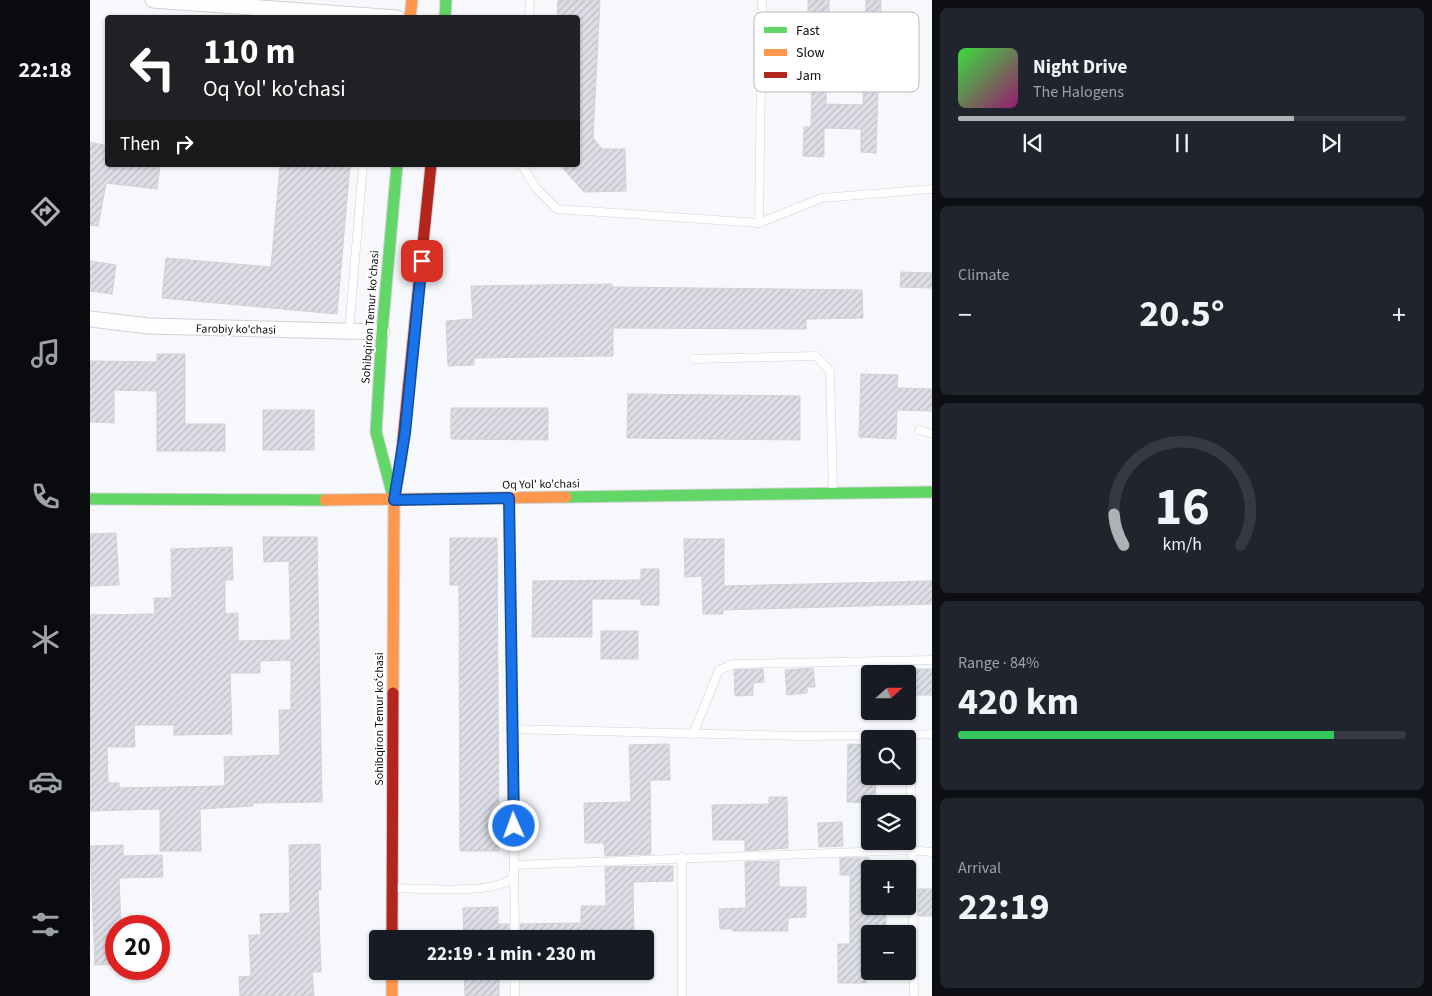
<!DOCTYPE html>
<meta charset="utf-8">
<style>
:root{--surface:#171b24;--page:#20242c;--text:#f1f3f6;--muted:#9ea1a6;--line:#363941;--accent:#b0b1b4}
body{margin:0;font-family:"Source Sans 3",sans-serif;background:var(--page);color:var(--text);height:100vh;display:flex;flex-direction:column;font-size:19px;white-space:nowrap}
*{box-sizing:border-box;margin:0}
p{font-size:16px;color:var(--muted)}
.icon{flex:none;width:28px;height:28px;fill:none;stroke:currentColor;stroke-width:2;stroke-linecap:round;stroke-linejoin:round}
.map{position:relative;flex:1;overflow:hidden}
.side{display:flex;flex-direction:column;gap:8px;padding:8px;background:#0d0f14;width:500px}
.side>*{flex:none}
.hud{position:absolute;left:15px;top:15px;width:475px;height:152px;border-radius:5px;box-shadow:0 1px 4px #0004;background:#202124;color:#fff;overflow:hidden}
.needle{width:32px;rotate:69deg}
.tools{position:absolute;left:771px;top:665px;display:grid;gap:10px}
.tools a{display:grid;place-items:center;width:55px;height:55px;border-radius:5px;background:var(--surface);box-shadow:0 1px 4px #0004;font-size:25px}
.speed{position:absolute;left:15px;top:915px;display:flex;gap:10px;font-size:25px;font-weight:700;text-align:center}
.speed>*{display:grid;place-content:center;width:65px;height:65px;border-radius:50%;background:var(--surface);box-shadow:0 1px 4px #0004;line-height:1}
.speed .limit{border:8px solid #d22;background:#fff;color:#111}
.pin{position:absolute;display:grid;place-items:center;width:42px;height:42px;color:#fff;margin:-21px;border-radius:10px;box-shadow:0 2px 8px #0006}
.me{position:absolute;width:55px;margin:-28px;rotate:358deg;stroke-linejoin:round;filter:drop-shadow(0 0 4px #0008)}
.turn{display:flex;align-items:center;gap:18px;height:105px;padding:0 15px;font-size:22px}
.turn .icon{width:65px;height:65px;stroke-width:2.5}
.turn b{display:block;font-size:35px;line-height:42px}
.then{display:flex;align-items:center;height:48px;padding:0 15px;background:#0003;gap:10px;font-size:19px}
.big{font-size:38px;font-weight:700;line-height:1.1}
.side .tile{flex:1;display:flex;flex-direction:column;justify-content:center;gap:8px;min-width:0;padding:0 18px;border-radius:8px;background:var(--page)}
.side .dial{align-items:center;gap:0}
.dial svg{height:130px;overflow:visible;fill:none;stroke:var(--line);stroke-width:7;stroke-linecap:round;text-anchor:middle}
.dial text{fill:var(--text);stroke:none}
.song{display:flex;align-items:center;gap:15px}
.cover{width:60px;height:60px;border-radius:8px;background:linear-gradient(135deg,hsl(120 70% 55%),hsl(320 70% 35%))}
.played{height:5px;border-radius:2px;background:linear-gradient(90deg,var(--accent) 75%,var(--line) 75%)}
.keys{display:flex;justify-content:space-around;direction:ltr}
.heat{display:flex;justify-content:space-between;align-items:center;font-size:28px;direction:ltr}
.charge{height:8px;border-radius:4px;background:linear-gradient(90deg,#34c759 84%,var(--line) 0)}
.trip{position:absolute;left:279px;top:930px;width:285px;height:50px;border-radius:5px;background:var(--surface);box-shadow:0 1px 4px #0004;font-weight:700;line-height:50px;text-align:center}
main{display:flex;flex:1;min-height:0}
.dock{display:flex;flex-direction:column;width:90px;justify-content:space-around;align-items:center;background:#090b0e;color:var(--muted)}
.dock .icon{width:35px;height:35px}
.dock .active{color:var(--accent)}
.dock b{font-size:22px;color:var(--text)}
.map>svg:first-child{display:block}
.building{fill:url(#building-hatch);stroke:#d0d1d4;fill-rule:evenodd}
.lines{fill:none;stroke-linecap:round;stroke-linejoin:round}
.lane-casing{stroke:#d0d2d5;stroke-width:9}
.street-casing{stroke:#d0d2d5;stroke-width:17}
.fast-casing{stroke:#d0d2d5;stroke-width:13}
.slow-casing{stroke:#d0d2d5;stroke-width:13}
.jam-casing{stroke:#d0d2d5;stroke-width:13}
.lane{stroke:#fefeff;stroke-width:8}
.street{stroke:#fefeff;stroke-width:15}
.fast{stroke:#63d668;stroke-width:11}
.slow{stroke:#ff974d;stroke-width:11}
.jam{stroke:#b3261e;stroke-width:11}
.route-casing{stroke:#114b97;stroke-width:12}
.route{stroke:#1a73e8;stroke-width:9}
.labels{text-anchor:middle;stroke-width:4;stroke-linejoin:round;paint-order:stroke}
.street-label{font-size:12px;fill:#0e0e12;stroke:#fff}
.key{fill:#fff;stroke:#b7b7b8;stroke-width:1}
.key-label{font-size:14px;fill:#0e0e12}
</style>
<main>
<nav class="dock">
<b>22:18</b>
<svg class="icon active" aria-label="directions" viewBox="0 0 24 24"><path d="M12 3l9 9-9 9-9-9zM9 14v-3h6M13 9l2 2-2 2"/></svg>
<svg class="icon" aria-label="music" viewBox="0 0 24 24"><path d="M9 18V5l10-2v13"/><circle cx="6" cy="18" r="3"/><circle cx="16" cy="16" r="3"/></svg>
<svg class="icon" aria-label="phone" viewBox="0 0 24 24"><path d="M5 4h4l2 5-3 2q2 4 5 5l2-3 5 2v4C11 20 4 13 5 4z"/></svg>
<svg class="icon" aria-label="climate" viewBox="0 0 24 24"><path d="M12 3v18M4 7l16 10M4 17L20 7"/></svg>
<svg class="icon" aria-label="car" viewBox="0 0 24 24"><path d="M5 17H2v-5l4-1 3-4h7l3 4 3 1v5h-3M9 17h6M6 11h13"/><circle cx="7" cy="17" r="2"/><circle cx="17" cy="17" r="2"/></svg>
<svg class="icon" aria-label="filters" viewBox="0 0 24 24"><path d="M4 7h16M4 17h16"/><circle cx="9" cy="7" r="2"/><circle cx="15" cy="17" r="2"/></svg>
</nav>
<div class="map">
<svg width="842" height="996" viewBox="0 0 842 996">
<defs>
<pattern id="building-hatch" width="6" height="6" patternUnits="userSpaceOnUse" patternTransform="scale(1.25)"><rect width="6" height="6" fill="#dddee6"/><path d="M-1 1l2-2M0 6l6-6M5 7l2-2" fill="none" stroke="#bcbdc4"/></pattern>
</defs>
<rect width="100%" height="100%" fill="#f7f8fc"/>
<g class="building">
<path d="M468,0H510L503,138L512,149H535L536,191L494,192L470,165H488V18H467Z"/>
<rect x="718" y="0" width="21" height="15"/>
<path d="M776,0H791L786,153L771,152V129L734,128V157L713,156L714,127H721L722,86H716V57H724V34L775,35ZM737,58L774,59L773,105L736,104Z"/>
<path d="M0,142L18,146V165H70L67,189L16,183L8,226L0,225Z"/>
<path d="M190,165H260L247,314L72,298L76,258L181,267Z"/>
<path d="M0,261L26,265L22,294L0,291Z"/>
<path d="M811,272L842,273V288L810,287Z"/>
<path d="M522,284V287L772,290L773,318L716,319V329L523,328V356L384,358V365L358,366L356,321L383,319L381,286Z"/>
<path d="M67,354H95V424H135V451H67V391L24,390V423L0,422V361L67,362Z"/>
<path d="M771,374L808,375L807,388L842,389V411L807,410L806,439L769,437Z"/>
<path d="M538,394L710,396V440L537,438Z"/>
<path d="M361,408H458V440L361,439Z"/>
<rect x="173" y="410" width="51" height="40"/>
<path d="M26,533L29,585L0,586V534Z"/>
<path d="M173,537H227L232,802L163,803V806L110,809L111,851H70V809L0,811V615L65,614L64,598H82L81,549L142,547L143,580H135V614L148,613V641L201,640L199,561L174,562ZM201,660V710H189L190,755L134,757L135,786L29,788V783H18L17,747H45L44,725H84V735L142,734L140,673H170V661Z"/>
<path d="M360,538H407L409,851H370L369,585H360Z"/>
<path d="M594,539H634V586L842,581V604L633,610V614H613L612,576L595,577Z"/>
<path d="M551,569H569V605H551V599H502V637H442L443,581L551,580Z"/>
<rect x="511" y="631" width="37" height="28"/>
<path d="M723,668L725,687H717V693L697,695L695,670Z"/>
<path d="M673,669L674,682L663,683V695L645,696L644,670Z"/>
<rect x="818" y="669" width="24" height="26"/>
<path d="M579,744L580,780H560L561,854L515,856L514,843H495L494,803L541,802L539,745Z"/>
<path d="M758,744L780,745V776H786L785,803L757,802Z"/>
<path d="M679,797H697L698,848L655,851V840H623L622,805L679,804Z"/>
<path d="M752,822L753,846L729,847L728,823Z"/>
<path d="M230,844L231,890H228L231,972H222L224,996H150L149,977L161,976L159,935H171L170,914L200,913L199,845Z"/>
<path d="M33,845V856L72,855L73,877L29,878L31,926H26V964L5,965L0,846Z"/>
<path d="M750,858H780V906H796V934H780V944H776V983H748V944H760V875H750Z"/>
<path d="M689,861V887H716V917L698,918V931H643V929H630L629,909L656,908L655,862Z"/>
<path d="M583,866V881L543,882L544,937L431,939L430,924L491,923V906H516L515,867Z"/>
<rect x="828" y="889" width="14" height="27"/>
<path d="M408,907V924H419V939H374L373,908Z"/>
<path d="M374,971H409V996H375Z"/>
</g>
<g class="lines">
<g class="lane-casing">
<g id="lane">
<path d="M439,18L440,0"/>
<path d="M432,165L446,188L467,209L669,223L732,198L842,189"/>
<path d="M669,223L672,0"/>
<path d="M259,331L273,165"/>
<path d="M605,359L726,356L740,371L743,492"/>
<path d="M829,430L842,434"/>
<path d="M419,501L425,939"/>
<path d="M421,729L710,736L820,735L824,996"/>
<path d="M603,734L629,670L644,664L842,660"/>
<path d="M820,735L842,734"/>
<path d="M303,888C333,888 398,895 422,879L425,865L822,850L842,852"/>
<path d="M425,996V971"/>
<path d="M592,996V857"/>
</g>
</g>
<g class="street-casing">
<g id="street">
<path d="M63,0L307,18"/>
<path d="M0,319L59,326L292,332"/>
</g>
</g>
<g class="fast-casing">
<g id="fast">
<path d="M355,18L356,0"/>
<path d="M307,165L292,332L286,432L304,500L311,459"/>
<path d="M476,497L842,492"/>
<path d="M0,499L235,500"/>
</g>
</g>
<g class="slow-casing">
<g id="slow">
<path d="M320,18L322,0"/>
<path d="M235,500L476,497"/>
<path d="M303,693L304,500"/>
<path d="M302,971V996"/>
</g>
</g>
<g class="jam-casing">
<g id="jam">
<path d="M311,459L341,165"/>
<path d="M302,939L303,693"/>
</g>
</g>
<use href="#lane" class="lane"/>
<use href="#street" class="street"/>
<use href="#fast" class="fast"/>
<use href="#slow" class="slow"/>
<use href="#jam" class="jam"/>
</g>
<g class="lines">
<g class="route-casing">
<path id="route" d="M332,261L315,433L304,500L419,498L424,826"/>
</g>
<use href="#route" class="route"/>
</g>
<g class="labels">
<g class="street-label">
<text transform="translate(280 317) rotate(-86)" y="4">Sohibqiron Temur koʻchasi</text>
<text transform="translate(146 329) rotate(1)" y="4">Farobiy ko'chasi</text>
<text transform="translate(451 484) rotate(-1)" y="4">Oq Yol' ko'chasi</text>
<text transform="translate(289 719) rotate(-90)" y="4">Sohibqiron Temur koʻchasi</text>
</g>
</g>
<rect x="664" y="12" width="165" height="80" rx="8" class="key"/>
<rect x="674" y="27" width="23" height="6" fill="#63d668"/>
<rect x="674" y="49" width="23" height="7" fill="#ff974d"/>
<rect x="674" y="72" width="23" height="6" fill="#b3261e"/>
<g class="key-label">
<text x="706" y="35">Fast</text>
<text x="706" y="57">Slow</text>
<text x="706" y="80">Jam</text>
</g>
</svg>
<div class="tools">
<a><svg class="needle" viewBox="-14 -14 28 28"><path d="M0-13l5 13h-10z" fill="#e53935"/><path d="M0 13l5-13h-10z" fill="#9ea1a6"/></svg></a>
<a><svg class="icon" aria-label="search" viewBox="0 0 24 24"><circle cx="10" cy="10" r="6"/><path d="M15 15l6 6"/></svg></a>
<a><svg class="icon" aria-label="layers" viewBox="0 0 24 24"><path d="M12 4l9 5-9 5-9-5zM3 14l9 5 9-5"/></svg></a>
<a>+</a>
<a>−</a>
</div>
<div class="speed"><div class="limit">20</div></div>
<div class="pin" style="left:332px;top:261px;background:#d93025"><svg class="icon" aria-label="arrive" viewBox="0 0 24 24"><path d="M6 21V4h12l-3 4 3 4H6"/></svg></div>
<svg class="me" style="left:424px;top:826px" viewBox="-20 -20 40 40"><circle r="17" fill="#1a73e8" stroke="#fff" stroke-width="3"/><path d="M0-11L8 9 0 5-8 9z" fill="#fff"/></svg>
<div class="trip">22:19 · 1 min · 230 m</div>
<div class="hud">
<div class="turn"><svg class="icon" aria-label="left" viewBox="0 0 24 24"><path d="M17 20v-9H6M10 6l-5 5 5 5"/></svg><div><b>110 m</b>Oq Yol' ko'chasi</div></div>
<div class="then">Then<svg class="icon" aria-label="right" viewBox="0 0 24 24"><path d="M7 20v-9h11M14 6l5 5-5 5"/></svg></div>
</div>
</div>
<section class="side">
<div class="tile">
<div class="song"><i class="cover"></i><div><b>Night Drive</b><p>The Halogens</p></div></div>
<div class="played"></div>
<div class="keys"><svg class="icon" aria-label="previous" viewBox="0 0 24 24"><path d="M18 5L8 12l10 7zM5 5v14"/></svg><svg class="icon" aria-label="pause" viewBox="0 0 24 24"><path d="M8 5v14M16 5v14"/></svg><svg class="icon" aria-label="next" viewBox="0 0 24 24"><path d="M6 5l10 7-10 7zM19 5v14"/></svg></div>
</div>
<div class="tile"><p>Climate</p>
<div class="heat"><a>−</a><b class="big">20.5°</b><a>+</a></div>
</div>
<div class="tile dial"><svg viewBox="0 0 100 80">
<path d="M14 69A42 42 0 1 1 86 69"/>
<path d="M14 69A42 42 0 0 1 8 50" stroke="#b0b1b4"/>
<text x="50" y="56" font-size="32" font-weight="700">16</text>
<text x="50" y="72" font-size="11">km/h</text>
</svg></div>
<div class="tile"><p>Range · 84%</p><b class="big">420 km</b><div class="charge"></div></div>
<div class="tile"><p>Arrival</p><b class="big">22:19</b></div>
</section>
</main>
